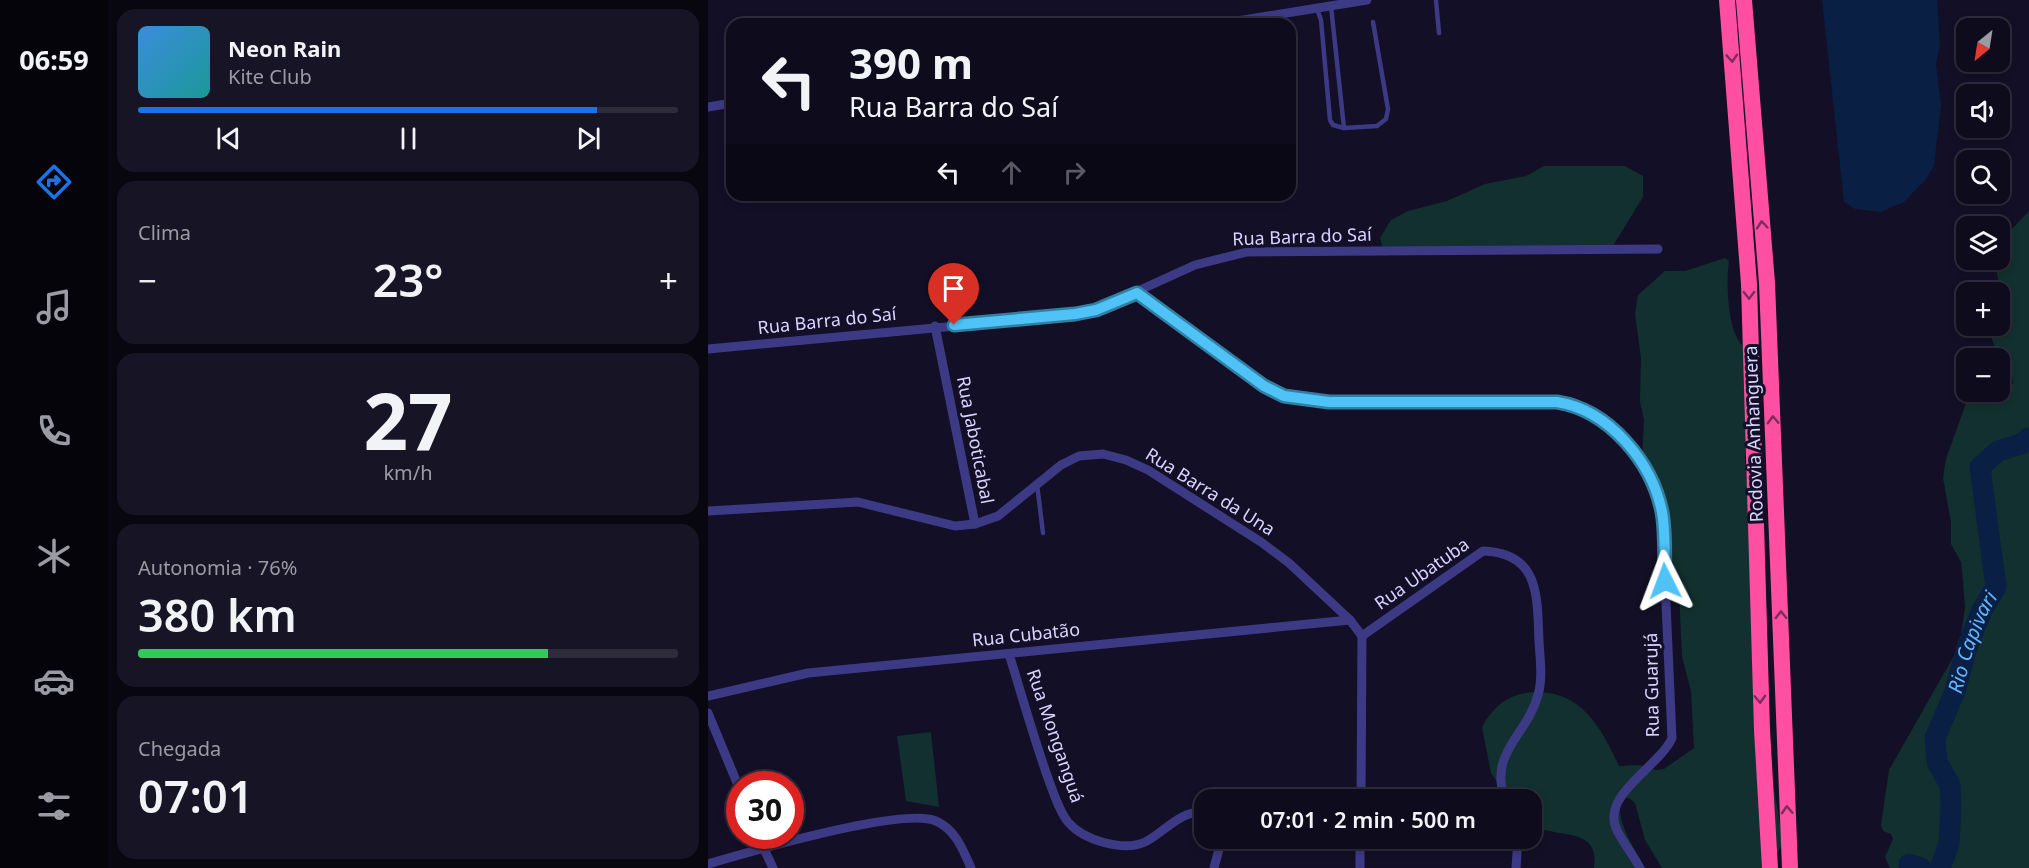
<!DOCTYPE html>
<html lang="pt">
<meta charset="utf-8">
<style>
:root{--surface:#0e0b1c;--page:#171425;--text:#f1f3f6;--muted:#9b9ba3;--line:#2e2b3b;--accent:#1a73e8}
body{margin:0;font-family:"Noto Sans",sans-serif;background:var(--page);color:var(--text);height:100vh;display:flex;flex-direction:column;font-size:22px;white-space:nowrap}
*{box-sizing:border-box;margin:0}
p{font-size:20px;color:var(--muted)}
.icon{flex:none;width:33px;height:33px;fill:none;stroke:currentColor;stroke-width:2;stroke-linecap:round;stroke-linejoin:round}
.map{position:relative;flex:1;overflow:hidden}
.details{display:flex;flex-direction:column;gap:9px;padding:9px;background:#08060f;width:600px}
.details>*{flex:none}
.guide{position:absolute;left:18px;top:18px;width:570px;height:183px;border-radius:18px;box-shadow:0 3px 9px #0003,0 0 0 2px var(--line);background:#0e0b1c;color:var(--text);overflow:hidden}
.needle{width:39px;rotate:210deg}
.tools{position:absolute;left:1248px;top:18px;display:grid;gap:12px}
.tools a{display:grid;place-items:center;width:54px;height:54px;border-radius:12px;background:var(--surface);box-shadow:0 3px 9px #0003,0 0 0 2px var(--line);font-size:30px}
.speed{position:absolute;left:18px;top:771px;display:flex;gap:12px;font-size:30px;font-weight:700;text-align:center}
.speed>*{display:grid;place-content:center;width:78px;height:78px;border-radius:50%;background:var(--surface);box-shadow:0 3px 9px #0003,0 0 0 2px var(--line);line-height:1}
.speed .limit{border:9px solid #d22;background:#fff;color:#111}
.pin{position:absolute;display:grid;place-items:center;width:51px;height:51px;color:#fff;margin:-62px -26px;border-radius:50% 50% 50% 0;rotate:-45deg;box-shadow:0 0 6px #0007}
.pin .icon{rotate:45deg}
.me{position:absolute;width:66px;margin:-33px;rotate:357deg;stroke-linejoin:round;filter:drop-shadow(0 0 4px #0008)}
.turn{display:flex;align-items:center;gap:21px;height:126px;padding:0 24px;font-size:27px}
.turn .icon{width:78px;height:78px;stroke-width:2.5}
.turn b{display:block;font-size:42px;line-height:51px}
.lanes{display:flex;align-items:center;height:57px;padding:0 24px;background:#0003;justify-content:center;gap:30px;direction:ltr}
.lanes .off{opacity:.35}
.big{font-size:45px;font-weight:600;line-height:1.1}
.details .widget{flex:1;display:flex;flex-direction:column;justify-content:center;gap:9px;min-width:0;padding:0 21px;border-radius:18px;background:var(--page)}
.details .dial{align-items:center;gap:0}
.dial b{font-size:78px;line-height:1}
.song{display:flex;align-items:center;gap:18px}
.cover{width:72px;height:72px;border-radius:9px;background:linear-gradient(135deg,hsl(210 70% 55%),hsl(180 70% 35%))}
.played{height:6px;border-radius:3px;background:linear-gradient(90deg,var(--accent) 85%,var(--line) 85%)}
.keys{display:flex;justify-content:space-around;direction:ltr}
.heat{display:flex;justify-content:space-between;align-items:center;font-size:33px;direction:ltr}
.charge{height:9px;border-radius:4px;background:linear-gradient(90deg,#34c759 76%,var(--line) 0)}
.trip{position:absolute;left:486px;top:789px;width:348px;height:60px;border-radius:18px;background:var(--surface);box-shadow:0 3px 9px #0003,0 0 0 2px var(--line);font-weight:600;line-height:60px;text-align:center}
main{display:flex;flex:1;min-height:0}
.menu{display:flex;flex-direction:column;width:108px;justify-content:space-around;align-items:center;background:#06040b;color:var(--muted)}
.menu .icon{width:42px;height:42px}
.menu .selected{color:var(--accent)}
.menu b{font-size:27px;color:var(--text)}
.map>svg:first-child{display:block}
.green{fill:#12302f}
.water{fill:#0a1f44}
.lines{fill:none;stroke-linecap:round;stroke-linejoin:round}
.river{stroke:#0a1f44;stroke-width:21}
.lane{stroke:#3d3a85;stroke-width:4.5}
.street{stroke:#3d3a85;stroke-width:9}
.highway{stroke:#ff4fa3;stroke-width:16}
.oneway{stroke:#7d2c5e}
.route-casing{stroke:#337fa1;stroke-width:15}
.route{stroke:#4fc3f7;stroke-width:10}
.labels{text-anchor:middle;stroke-width:6;stroke-linejoin:round;paint-order:stroke}
.street-label{font-size:18px;fill:#d9d4ff;stroke:#130f26}
.water-label{font-size:20px;font-style:italic;fill:#62b6ff;stroke:#130f26}
</style>
<main>
<nav class="menu">
<b>06:59</b>
<svg class="icon selected" aria-label="directions" viewBox="0 0 24 24"><path d="M12 3l9 9-9 9-9-9zM9 14v-3h6M13 9l2 2-2 2"/></svg>
<svg class="icon" aria-label="music" viewBox="0 0 24 24"><path d="M9 18V5l10-2v13"/><circle cx="6" cy="18" r="3"/><circle cx="16" cy="16" r="3"/></svg>
<svg class="icon" aria-label="phone" viewBox="0 0 24 24"><path d="M5 4h4l2 5-3 2q2 4 5 5l2-3 5 2v4C11 20 4 13 5 4z"/></svg>
<svg class="icon" aria-label="climate" viewBox="0 0 24 24"><path d="M12 3v18M4 7l16 10M4 17L20 7"/></svg>
<svg class="icon" aria-label="car" viewBox="0 0 24 24"><path d="M5 17H2v-5l4-1 3-4h7l3 4 3 1v5h-3M9 17h6M6 11h13"/><circle cx="7" cy="17" r="2"/><circle cx="17" cy="17" r="2"/></svg>
<svg class="icon" aria-label="filters" viewBox="0 0 24 24"><path d="M4 7h16M4 17h16"/><circle cx="9" cy="7" r="2"/><circle cx="15" cy="17" r="2"/></svg>
</nav>
<section class="details">
<div class="widget">
<div class="song"><i class="cover"></i><div><b>Neon Rain</b><p>Kite Club</p></div></div>
<div class="played"></div>
<div class="keys"><svg class="icon" aria-label="previous" viewBox="0 0 24 24"><path d="M18 5L8 12l10 7zM5 5v14"/></svg><svg class="icon" aria-label="pause" viewBox="0 0 24 24"><path d="M8 5v14M16 5v14"/></svg><svg class="icon" aria-label="next" viewBox="0 0 24 24"><path d="M6 5l10 7-10 7zM19 5v14"/></svg></div>
</div>
<div class="widget"><p>Clima</p>
<div class="heat"><a>−</a><b class="big">23°</b><a>+</a></div>
</div>
<div class="widget dial"><b>27</b><p>km/h</p></div>
<div class="widget"><p>Autonomia · 76%</p><b class="big">380 km</b><div class="charge"></div></div>
<div class="widget"><p>Chegada</p><b class="big">07:01</b></div>
</section>
<div class="map">
<svg width="1321" height="868" viewBox="0 0 1321 868">
<rect width="100%" height="100%" fill="#130f26"/>
<g class="green">
<path d="M836,166H917L935,176V197L903,249L679,254L677,257L672,238L683,220L700,211L739,201L777,184L818,176Z"/>
<path d="M1321,211V868H1182L1177,857L1185,839L1183,834L1175,831L1173,825L1181,770L1251,647L1257,607L1255,581L1253,562L1243,544V522L1235,478L1238,459L1262,392H1292V383L1299,386L1305,384C1305,361 1279,351 1284,326H1292V292L1287,261L1292,260V242Z"/>
<path d="M1017,258L1021,261C1018,282 1019,331 1035,346L1040,413L1037,459L1064,777L1074,835V845L1060,868H954L937,840L927,803L921,798H914C905,820 928,847 935,868H886C893,825 846,839 824,825V800L800,799L783,773L774,727C786,706 800,694 825,692C873,690 893,727 911,766L931,765L948,770L956,769L986,748L983,691L974,657L971,590L959,547L956,516L934,459L936,420L932,401L933,358L927,314L930,295L957,271H977Z"/>
<path d="M223,732V733L231,807L198,801L189,736Z"/>
</g>
<path class="water" d="M1114,0H1229L1232,44L1228,64L1233,105L1226,165L1218,179L1196,202L1173,212L1147,209L1136,202Z"/>
<g class="lines">
<g class="river">
<path d="M1201,868V864L1213,868"/>
<path id="s1" d="M1232,868L1241,844L1243,807L1242,785L1229,762L1227,738L1247,691L1259,647L1274,610L1288,587L1272,467L1290,451L1313,444L1321,438"/>
</g>
<g class="lane">
<path d="M728,0L731,33"/>
<path d="M623,6L636,128L669,126L678,119L680,109L665,22"/>
<path d="M609,9L613,20L622,120L625,125L636,128"/>
<path d="M329,484L335,533"/>
</g>
<g class="street">
<path d="M511,24L659,0"/>
<path d="M0,107L24,103"/>
<path d="M429,293L556,386L576,396L621,402H849C905,411 940,462 954,514L964,738C952,766 894,794 908,828C914,842 925,854 932,868"/>
<path d="M227,326L267,524"/>
<path d="M0,349L346,317L388,310L487,265L539,252L950,249"/>
<path d="M0,511L150,502L247,526L267,524L290,516L353,465L371,456L395,454L418,460L440,470L553,542L581,563L642,620L654,636"/>
<path d="M654,636L775,551C832,553 829,596 831,641C832,659 835,678 830,695C819,736 780,752 797,800"/>
<path d="M301,654C314,696 326,739 341,781C346,794 351,811 360,822C375,840 415,852 437,842C453,835 477,806 496,814"/>
<path d="M0,696L100,673L642,620"/>
<path d="M0,713L32,790"/>
<path d="M653,800L654,636"/>
<path d="M50,836L65,868"/>
<path d="M0,864C41,852 195,807 228,821C248,830 255,850 263,868"/>
<path d="M506,868L514,838"/>
<path d="M652,868V838"/>
<path d="M808,868L810,838"/>
</g>
<g class="highway">
<path d="M1019,0L1041,284L1054,730L1062,868"/>
<path d="M1036,0L1059,283L1082,868"/>
</g>
</g>
<defs><path id="oneway-chevron" d="M-2-3.5L2.5 0L-2 3.5" fill="none" stroke-width="1.6" stroke-linecap="round" stroke-linejoin="round" transform="scale(1.5)"/></defs>
<g class="oneway">
<use href="#oneway-chevron" transform="translate(1024 58) rotate(86)"/>
<use href="#oneway-chevron" transform="translate(1054 225) rotate(-95)"/>
<use href="#oneway-chevron" transform="translate(1041 295) rotate(89)"/>
<use href="#oneway-chevron" transform="translate(1065 420) rotate(-92)"/>
<use href="#oneway-chevron" transform="translate(1073 615) rotate(-91)"/>
<use href="#oneway-chevron" transform="translate(1052 699) rotate(88)"/>
<use href="#oneway-chevron" transform="translate(1079 810) rotate(-93)"/>
</g>
<g class="lines">
<g class="route-casing">
<path id="route" d="M246,325L367,314L388,310L429,293L556,386L576,396L621,402H849C901,410 944,462 954,512C958,534 956,559 957,581"/>
</g>
<use href="#route" class="route"/>
</g>
<g class="labels">
<g class="street-label">
<text transform="translate(594 237) rotate(-2)" y="6">Rua Barra do Saí</text>
<text transform="translate(119 321) rotate(-6)" y="6">Rua Barra do Saí</text>
<text transform="translate(1046 434) rotate(-92)" y="6">Rodovia Anhanguera</text>
<text transform="translate(267 440) rotate(79)" y="6">Rua Jaboticabal</text>
<text transform="translate(502 492) rotate(32)" y="6">Rua Barra da Una</text>
<text transform="translate(714 574) rotate(-35)" y="6">Rua Ubatuba</text>
<text transform="translate(318 635) rotate(-6)" y="6">Rua Cubatão</text>
<text transform="translate(944 685) rotate(-91)" y="6">Rua Guarujá</text>
<text transform="translate(347 736) rotate(71)" y="6">Rua Monganguá</text>
</g>
<g class="water-label">
<text dy="7" stroke="none"><textPath href="#s1" startOffset="238">Rio Capivari</textPath></text>
</g>
</g>
</svg>
<div class="tools">
<a><svg class="needle" viewBox="-14 -14 28 28"><path d="M0-13l5 13h-10z" fill="#e53935"/><path d="M0 13l5-13h-10z" fill="#9b9ba3"/></svg></a>
<a><svg class="icon" aria-label="sound" viewBox="0 0 24 24"><path d="M4 9h4l5-4v14l-5-4H4zM17 9q2 3 0 6"/></svg></a>
<a><svg class="icon" aria-label="search" viewBox="0 0 24 24"><circle cx="10" cy="10" r="6"/><path d="M15 15l6 6"/></svg></a>
<a><svg class="icon" aria-label="layers" viewBox="0 0 24 24"><path d="M12 4l9 5-9 5-9-5zM3 14l9 5 9-5"/></svg></a>
<a>+</a>
<a>−</a>
</div>
<div class="speed"><div class="limit">30</div></div>
<div class="pin" style="left:246px;top:325px;background:#d93025"><svg class="icon" aria-label="arrive" viewBox="0 0 24 24"><path d="M6 21V4h12l-3 4 3 4H6"/></svg></div>
<svg class="me" style="left:957px;top:581px" viewBox="-20 -20 40 40"><path d="M0-17L14 15 0 8-14 15z" fill="#4fc3f7" stroke="#fff" stroke-width="4"/></svg>
<div class="trip">07:01 · 2 min · 500 m</div>
<div class="guide">
<div class="turn"><svg class="icon" aria-label="left" viewBox="0 0 24 24"><path d="M17 20v-9H6M10 6l-5 5 5 5"/></svg><div><b>390 m</b>Rua Barra do Saí</div></div>
<div class="lanes"><svg class="icon" aria-label="left" viewBox="0 0 24 24"><path d="M17 20v-9H6M10 6l-5 5 5 5"/></svg><svg class="icon off" aria-label="ahead" viewBox="0 0 24 24"><path d="M12 20V5M6 11l6-6 6 6"/></svg><svg class="icon off" aria-label="right" viewBox="0 0 24 24"><path d="M7 20v-9h11M14 6l5 5-5 5"/></svg></div>
</div>
</div>
</main>
